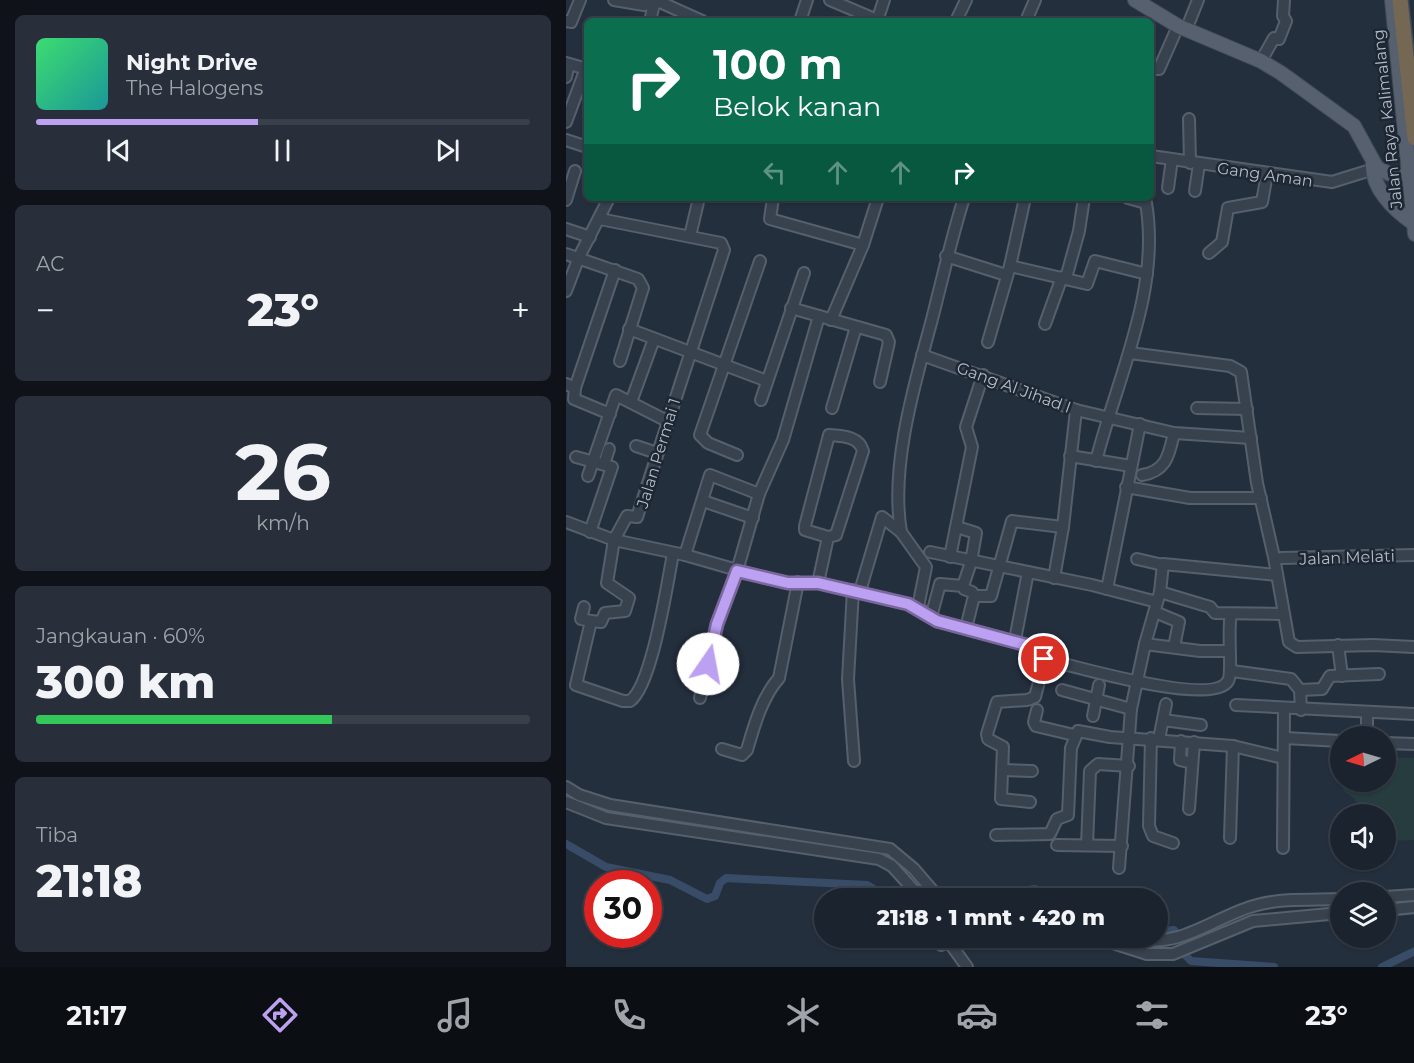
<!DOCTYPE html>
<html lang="id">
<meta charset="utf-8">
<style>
:root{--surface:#1b232e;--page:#282f3a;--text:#f1f3f6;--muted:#a0a4aa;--line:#39404a;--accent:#bca0f2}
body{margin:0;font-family:Montserrat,sans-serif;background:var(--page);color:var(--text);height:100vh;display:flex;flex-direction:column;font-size:22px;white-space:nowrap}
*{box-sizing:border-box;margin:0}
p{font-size:20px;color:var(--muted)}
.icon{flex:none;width:33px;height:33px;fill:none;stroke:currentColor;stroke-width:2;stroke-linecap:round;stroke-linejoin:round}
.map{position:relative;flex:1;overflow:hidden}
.sheet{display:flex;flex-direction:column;gap:15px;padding:15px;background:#0f1319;width:566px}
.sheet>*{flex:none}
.hud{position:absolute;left:18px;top:18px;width:570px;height:183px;border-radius:9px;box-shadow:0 2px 4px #0004,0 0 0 2px var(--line);background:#0b6e4f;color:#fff;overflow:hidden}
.needle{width:39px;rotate:265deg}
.tools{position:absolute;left:764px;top:726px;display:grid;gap:12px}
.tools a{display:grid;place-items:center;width:66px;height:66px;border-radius:50%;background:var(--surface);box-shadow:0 2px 4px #0004,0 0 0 2px var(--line);font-size:30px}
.speed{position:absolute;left:18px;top:870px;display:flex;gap:12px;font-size:30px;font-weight:700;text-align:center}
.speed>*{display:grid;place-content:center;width:78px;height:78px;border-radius:50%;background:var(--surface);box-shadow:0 2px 4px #0004,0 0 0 2px var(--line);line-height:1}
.speed .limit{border:9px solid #d22;background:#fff;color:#111}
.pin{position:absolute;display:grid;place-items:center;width:51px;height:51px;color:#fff;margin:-26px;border:3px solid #fff;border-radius:50%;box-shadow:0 2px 6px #0007}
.me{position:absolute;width:66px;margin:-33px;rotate:12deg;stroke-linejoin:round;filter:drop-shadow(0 0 4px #0008)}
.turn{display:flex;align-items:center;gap:21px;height:126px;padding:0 30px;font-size:27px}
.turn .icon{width:78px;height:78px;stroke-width:2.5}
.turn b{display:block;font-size:42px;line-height:51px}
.lanes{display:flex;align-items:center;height:57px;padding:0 30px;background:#0003;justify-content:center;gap:30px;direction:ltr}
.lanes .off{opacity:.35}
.big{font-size:45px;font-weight:800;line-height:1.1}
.sheet .widget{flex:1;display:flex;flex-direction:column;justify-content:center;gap:9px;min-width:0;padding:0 21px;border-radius:9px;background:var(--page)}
.sheet .dial{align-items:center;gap:0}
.dial b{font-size:78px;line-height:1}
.song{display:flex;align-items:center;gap:18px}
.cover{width:72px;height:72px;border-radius:9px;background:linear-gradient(135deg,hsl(140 70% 55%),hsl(180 70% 35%))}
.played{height:6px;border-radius:3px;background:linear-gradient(90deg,var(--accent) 45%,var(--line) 45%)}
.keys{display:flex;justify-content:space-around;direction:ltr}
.heat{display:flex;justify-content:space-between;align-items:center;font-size:33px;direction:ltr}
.charge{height:9px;border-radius:4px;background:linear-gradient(90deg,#34c759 60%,var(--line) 0)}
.trip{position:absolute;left:248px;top:888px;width:354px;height:60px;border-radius:30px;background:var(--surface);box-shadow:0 2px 4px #0004,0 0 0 2px var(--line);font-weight:800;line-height:60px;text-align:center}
.menu{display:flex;height:96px;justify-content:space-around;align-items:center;background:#0b0e12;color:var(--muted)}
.menu .icon{width:42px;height:42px}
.menu .current{color:var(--accent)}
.menu b{font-size:27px;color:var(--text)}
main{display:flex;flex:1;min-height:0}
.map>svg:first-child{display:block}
.green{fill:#263c3f}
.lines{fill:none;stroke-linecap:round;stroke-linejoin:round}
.canal{stroke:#394c67;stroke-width:8}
.minor-casing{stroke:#565f6c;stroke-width:14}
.major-casing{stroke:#414a57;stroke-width:16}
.highway-casing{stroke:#434c59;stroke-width:18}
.minor{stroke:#38414e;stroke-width:10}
.major{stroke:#56606e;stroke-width:14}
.highway{stroke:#746855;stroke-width:15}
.route-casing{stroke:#7a689d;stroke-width:15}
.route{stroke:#bca0f2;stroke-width:10}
.labels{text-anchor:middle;stroke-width:5;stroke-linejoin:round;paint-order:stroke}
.street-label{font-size:16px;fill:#b4bcc9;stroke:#1d2633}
</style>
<main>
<section class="sheet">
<div class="widget">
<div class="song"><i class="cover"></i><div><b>Night Drive</b><p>The Halogens</p></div></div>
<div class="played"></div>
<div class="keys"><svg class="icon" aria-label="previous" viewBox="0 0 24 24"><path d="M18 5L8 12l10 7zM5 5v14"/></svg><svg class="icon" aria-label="pause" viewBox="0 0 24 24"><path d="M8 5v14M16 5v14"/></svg><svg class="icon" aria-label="next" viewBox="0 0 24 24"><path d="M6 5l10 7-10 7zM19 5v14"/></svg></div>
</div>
<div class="widget"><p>AC</p>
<div class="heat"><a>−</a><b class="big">23°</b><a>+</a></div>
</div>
<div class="widget dial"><b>26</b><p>km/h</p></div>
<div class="widget"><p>Jangkauan · 60%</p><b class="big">300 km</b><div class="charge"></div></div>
<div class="widget"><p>Tiba</p><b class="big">21:18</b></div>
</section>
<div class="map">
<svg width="849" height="967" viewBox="0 0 849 967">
<rect width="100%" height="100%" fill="#242f3e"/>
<path class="green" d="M819,757L848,758V840L819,841V814H798L788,798L777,791L778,782H819Z"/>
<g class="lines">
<g class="canal">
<path d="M0,844L40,867L104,880L141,899L149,896L154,883L160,878L301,885L322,898"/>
<path d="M380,898L419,897L469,889L493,898"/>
<path d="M591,932L608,930L610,933"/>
<path d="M620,956L625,961L708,967"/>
<path d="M816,967L849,951"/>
</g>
<g class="minor-casing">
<g id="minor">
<path d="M48,0L78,5L94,2"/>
<path d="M264,0L311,20"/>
<path d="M94,2L136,21"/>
<path d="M0,21L5,22L14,0"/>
<path d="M84,21L88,4"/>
<path d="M234,21L241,0"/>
<path d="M311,21L318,0"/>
<path d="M390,21L400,0"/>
<path d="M460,21L469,0"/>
<path d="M620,30L632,0"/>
<path d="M695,61L708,38L713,39L720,21L717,16L718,0"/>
<path d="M0,63L21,69"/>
<path d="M585,69H593L612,26"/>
<path d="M0,77L3,64"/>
<path d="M623,119L624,163"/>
<path d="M0,122L20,68"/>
<path d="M0,140L21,147"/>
<path d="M585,156L766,182L811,168"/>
<path d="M602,188L606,159"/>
<path d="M629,191L633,164"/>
<path d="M207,198L204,219L297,245"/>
<path d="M0,200L9,171"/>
<path d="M34,219L155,243L158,250L71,517L61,516L48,540L41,583L63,598L59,611L39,613L35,622L25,621L10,685L57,701H64C86,686 101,584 107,554"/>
<path d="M0,229L24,237"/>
<path d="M124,236L133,198"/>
<path d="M643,253L656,242L662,208L696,202L701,174"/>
<path d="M0,254L72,279L77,288L54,361"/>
<path d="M380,256L440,275"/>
<path d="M444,266L521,284L529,261L581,274"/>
<path d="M500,278L513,231L518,198"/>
<path d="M0,291L13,257L43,198"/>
<path d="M225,308L320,335L323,342L314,382"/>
<path d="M265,320L297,245L312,198"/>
<path d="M479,324L496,277"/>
<path d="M63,329L201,381"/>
<path d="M422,342L444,266L459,198"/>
<path d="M564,353L664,366L675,372L691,483L708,557L723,642L731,647L807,645L849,647"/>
<path d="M356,355L510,410L608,433L685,438"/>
<path d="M0,384L9,388L8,399L44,414"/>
<path d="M9,388L49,270"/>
<path d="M195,400L238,273"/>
<path d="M65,402L88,339"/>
<path d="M266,408L290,327"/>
<path d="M631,408L681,409"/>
<path d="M70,446L91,453"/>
<path d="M171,455L142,443L134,435L194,261"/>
<path d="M504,456L565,466"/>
<path d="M10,457L46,467L24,532"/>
<path d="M530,461C551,378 595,290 580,203L562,198"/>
<path d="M38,464L43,449"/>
<path d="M576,475C601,471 603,454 608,433"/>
<path d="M22,476L50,395L101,421"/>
<path d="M560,487L624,498H695"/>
<path d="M137,501L187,518"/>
<path d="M0,522L48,540L119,555L199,578L222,583H252L342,604L350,606L371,621L475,649L479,659C507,666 647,707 662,681C667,673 661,630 665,614"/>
<path d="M391,527L410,533L405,562L397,586"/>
<path d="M335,532C324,467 348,386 365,323C376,281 385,239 398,198"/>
<path d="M364,552L526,585L591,602"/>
<path d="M119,555L144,475L193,494"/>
<path d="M384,557L406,447L400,427L417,375"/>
<path d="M715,558L849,555"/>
<path d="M571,559L597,565"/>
<path d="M488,578L497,527L510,410"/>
<path d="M252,583L262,537L239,530V526L263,435C276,436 293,436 297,451L270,535L262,537"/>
<path d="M541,589L574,424"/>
<path d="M287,590L282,679L288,761"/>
<path d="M294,591L316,517L335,532L360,567L352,607"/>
<path d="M594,592L644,607L649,613L717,614"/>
<path d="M408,596H425L446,521L497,527"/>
<path d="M18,607L15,619L25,621"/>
<path d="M589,612L613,622L608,647"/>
<path d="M365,617L374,584L397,586L398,589L406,592L408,596L400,628"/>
<path d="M449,640L462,572"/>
<path d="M579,644L634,651H662"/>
<path d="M772,645L776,676"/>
<path d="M666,671L725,679L734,690L735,710"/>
<path d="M496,690L565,709"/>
<path d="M734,690L756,689L764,676L813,674"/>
<path d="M134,698L151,624L171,571L193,494L217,440L253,316"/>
<path d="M670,705L849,714"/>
<path d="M471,710L468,722L470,726L508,735"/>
<path d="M527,716L533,685"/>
<path d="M597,720L635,725"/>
<path d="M801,736V712"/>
<path d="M585,738L583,826L587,836L607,843"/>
<path d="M719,738L774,741"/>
<path d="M593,739L600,704"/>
<path d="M615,741L614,760L626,763"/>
<path d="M819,743L849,744"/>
<path d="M156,749L176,755L181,750C188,726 196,697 213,678L232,582"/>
<path d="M437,770L466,771"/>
<path d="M0,787L13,795L44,805L324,849L348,869L373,898"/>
<path d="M0,802L40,818L313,859L326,866L355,898"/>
<path d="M464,802L435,799L437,747L422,739L421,734L431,702L461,700L469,697L479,659"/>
<path d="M623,809L628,742"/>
<path d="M430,835L484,834L491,819L502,815L505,748L512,731L544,737L667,746L717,758"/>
<path d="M664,838L667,746"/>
<path d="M491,845L556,846"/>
<path d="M521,845L524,771L532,764L563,766"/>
<path d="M717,848L718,708"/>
<path d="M553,868L565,709L579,644L594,592L597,564L711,575"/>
<path d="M819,897L849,895"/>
<path d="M819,910L849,907"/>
<path d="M367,938L375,945L383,942L385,938"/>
<path d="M531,938L581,954H607L687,921L774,913"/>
<path d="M573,938C613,950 653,914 691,905C717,898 747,900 774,899"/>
<path d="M383,942L401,967"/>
</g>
</g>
<g class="major-casing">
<g id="major">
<path d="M569,0L612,26L695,61L715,73L788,126L811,168L824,174L842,173"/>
<path d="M826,0L849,234"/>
<path d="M807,163C805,188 828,210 847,223"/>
</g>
</g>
<g class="highway-casing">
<path id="highway" d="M834,0L849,138"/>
</g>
<use href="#minor" class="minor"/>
<use href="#major" class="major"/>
<use href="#highway" class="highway"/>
</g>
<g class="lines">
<g class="route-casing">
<path id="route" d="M142,664L151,624L171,571L222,583H252L342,604L371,621L475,649L478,659"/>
</g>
<use href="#route" class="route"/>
</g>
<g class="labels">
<g class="street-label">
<text transform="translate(821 119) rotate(-96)" y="6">Jalan Raya Kalimalang</text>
<text transform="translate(699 174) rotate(8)" y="6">Gang Aman</text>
<text transform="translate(448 387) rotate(20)" y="6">Gang Al Jihad I</text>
<text transform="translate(92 453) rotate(-73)" y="6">Jalan Permai 1</text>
<text transform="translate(781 557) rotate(-2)" y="6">Jalan Melati</text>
</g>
</g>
</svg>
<div class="tools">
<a><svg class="needle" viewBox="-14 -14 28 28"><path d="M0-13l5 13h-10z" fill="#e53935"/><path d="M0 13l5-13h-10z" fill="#a0a4aa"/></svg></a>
<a><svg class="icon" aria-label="sound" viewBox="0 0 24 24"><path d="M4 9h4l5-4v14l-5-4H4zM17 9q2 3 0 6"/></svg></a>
<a><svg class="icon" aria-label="layers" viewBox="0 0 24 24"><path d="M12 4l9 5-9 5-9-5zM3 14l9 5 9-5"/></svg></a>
</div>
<div class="speed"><div class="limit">30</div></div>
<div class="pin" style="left:478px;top:659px;background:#d93025"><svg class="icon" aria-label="arrive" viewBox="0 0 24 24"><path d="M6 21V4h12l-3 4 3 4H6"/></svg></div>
<svg class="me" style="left:142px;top:664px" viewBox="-20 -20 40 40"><circle r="19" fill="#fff"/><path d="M0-13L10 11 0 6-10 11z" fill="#bca0f2"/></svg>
<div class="trip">21:18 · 1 mnt · 420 m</div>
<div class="hud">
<div class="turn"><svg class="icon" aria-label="right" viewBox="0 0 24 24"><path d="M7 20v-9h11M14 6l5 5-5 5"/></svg><div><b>100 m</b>Belok kanan</div></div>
<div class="lanes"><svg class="icon off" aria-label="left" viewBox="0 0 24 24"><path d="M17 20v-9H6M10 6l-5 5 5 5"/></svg><svg class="icon off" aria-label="ahead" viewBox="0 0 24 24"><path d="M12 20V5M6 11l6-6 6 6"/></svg><svg class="icon off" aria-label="ahead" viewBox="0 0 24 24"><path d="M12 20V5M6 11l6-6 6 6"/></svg><svg class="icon" aria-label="right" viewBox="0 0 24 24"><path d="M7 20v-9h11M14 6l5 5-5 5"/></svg></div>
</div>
</div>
</main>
<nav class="menu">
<b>21:17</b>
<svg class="icon current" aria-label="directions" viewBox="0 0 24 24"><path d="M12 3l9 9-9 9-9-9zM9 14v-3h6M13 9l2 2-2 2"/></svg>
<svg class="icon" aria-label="music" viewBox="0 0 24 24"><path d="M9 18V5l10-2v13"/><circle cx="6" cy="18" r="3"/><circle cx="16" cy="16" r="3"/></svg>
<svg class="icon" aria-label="phone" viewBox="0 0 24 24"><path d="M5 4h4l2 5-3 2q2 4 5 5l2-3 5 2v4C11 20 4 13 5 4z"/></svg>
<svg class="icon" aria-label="climate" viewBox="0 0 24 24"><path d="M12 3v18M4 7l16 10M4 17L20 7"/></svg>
<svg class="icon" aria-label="car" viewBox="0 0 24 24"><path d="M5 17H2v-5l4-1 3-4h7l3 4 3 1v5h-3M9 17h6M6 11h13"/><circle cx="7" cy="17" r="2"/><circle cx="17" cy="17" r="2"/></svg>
<svg class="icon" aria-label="filters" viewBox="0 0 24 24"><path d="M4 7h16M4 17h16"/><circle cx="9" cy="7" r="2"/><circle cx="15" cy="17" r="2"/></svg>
<b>23°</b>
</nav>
